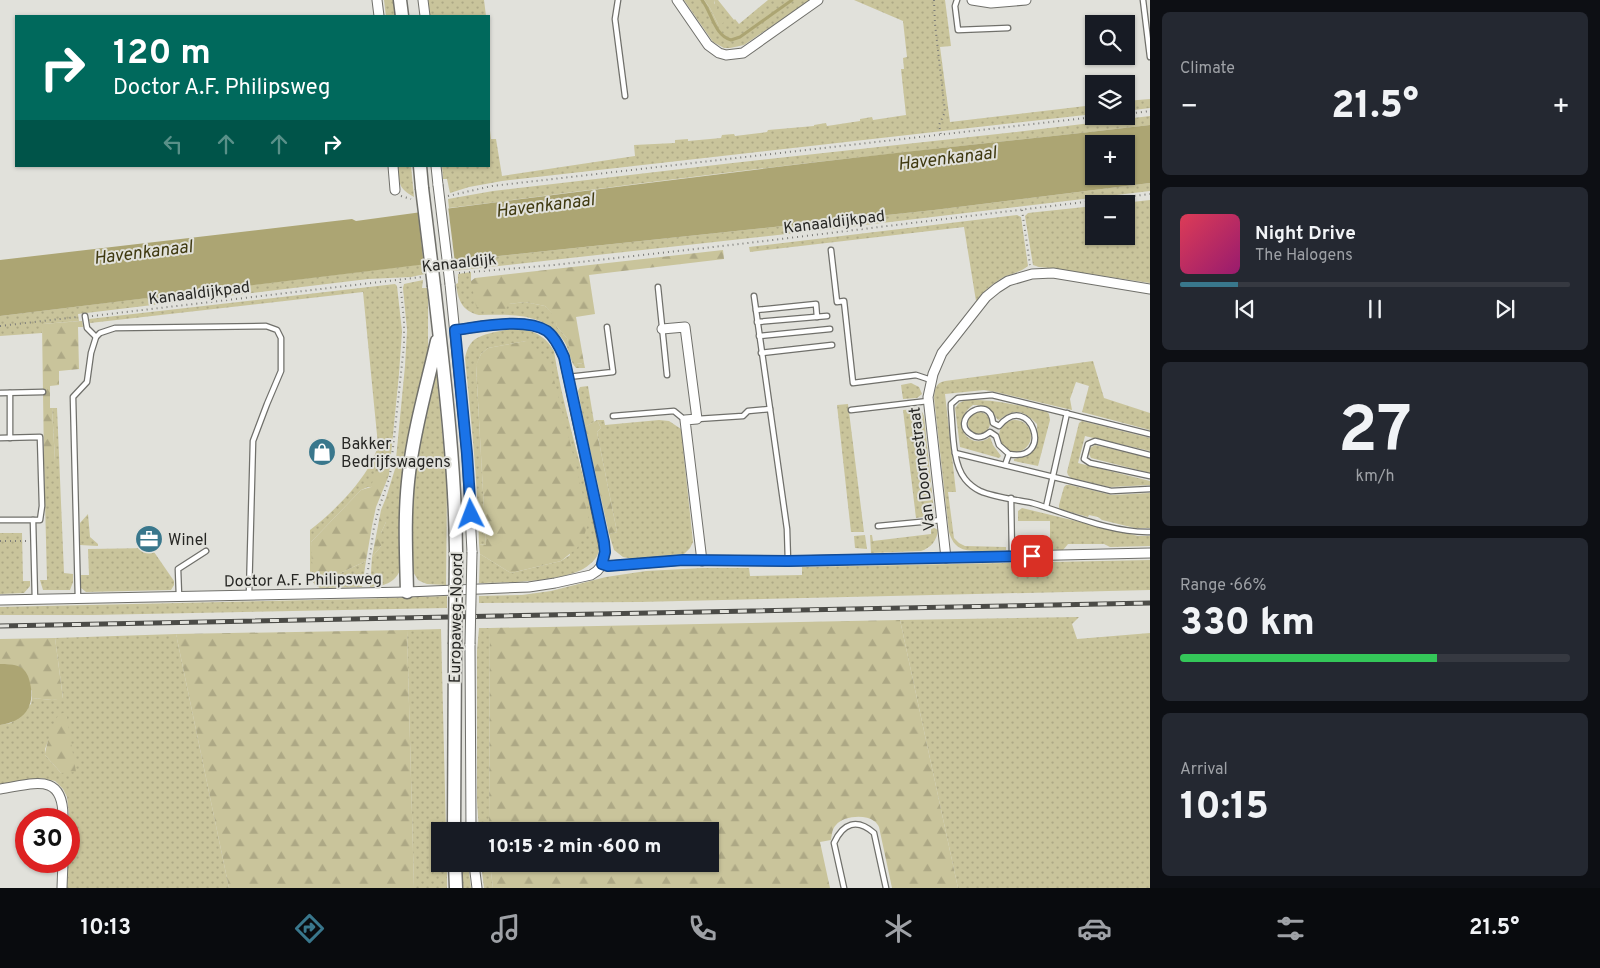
<!DOCTYPE html>
<meta charset="utf-8">
<style>
:root{--surface:#171b24;--page:#242831;--text:#f1f3f6;--muted:#9ea1a6;--line:#363941;--accent:#39778c}
body{margin:0;font-family:Overpass,sans-serif;background:var(--page);color:var(--text);height:100vh;display:flex;flex-direction:column;font-size:19px;white-space:nowrap}
*{box-sizing:border-box;margin:0}
p{font-size:16px;color:var(--muted)}
.icon{flex:none;width:28px;height:28px;fill:none;stroke:currentColor;stroke-width:2;stroke-linecap:round;stroke-linejoin:round}
.map{position:relative;flex:1;overflow:hidden}
.panel{display:flex;flex-direction:column;gap:12px;padding:12px;background:#0d0f14;width:450px}
.panel>*{flex:none}
.guide{position:absolute;left:15px;top:15px;width:475px;height:152px;border-radius:0px;box-shadow:0 1px 4px #0004;background:#00695c;color:#fff;overflow:hidden}
.tools{position:absolute;left:1085px;top:15px;display:grid;gap:10px}
.tools a{display:grid;place-items:center;width:50px;height:50px;border-radius:0px;background:var(--surface);box-shadow:0 1px 4px #0004;font-size:25px}
.speed{position:absolute;left:15px;top:808px;display:flex;gap:10px;font-size:25px;font-weight:700;text-align:center}
.speed>*{display:grid;place-content:center;width:65px;height:65px;border-radius:50%;background:var(--surface);box-shadow:0 1px 4px #0004;line-height:1}
.speed .limit{border:8px solid #d22;background:#fff;color:#111}
.pin{position:absolute;display:grid;place-items:center;width:42px;height:42px;color:#fff;margin:-21px;border-radius:10px;box-shadow:0 2px 8px #0006}
.me{position:absolute;width:55px;margin:-28px;rotate:357deg;stroke-linejoin:round;filter:drop-shadow(0 0 4px #0008)}
.turn{display:flex;align-items:center;gap:18px;height:105px;padding:0 15px;font-size:22px}
.turn .icon{width:65px;height:65px;stroke-width:2.5}
.turn b{display:block;font-size:35px;line-height:42px}
.lanes{display:flex;align-items:center;height:48px;padding:0 15px;background:#0003;justify-content:center;gap:25px;direction:ltr}
.lanes .off{opacity:.35}
.big{font-size:38px;font-weight:800;line-height:1.1}
.panel .widget{flex:1;display:flex;flex-direction:column;justify-content:center;gap:8px;min-width:0;padding:0 18px;border-radius:8px;background:var(--page)}
.panel .dial{align-items:center;gap:0}
.dial b{font-size:65px;line-height:1}
.song{display:flex;align-items:center;gap:15px}
.cover{width:60px;height:60px;border-radius:8px;background:linear-gradient(135deg,hsl(350 70% 55%),hsl(320 70% 35%))}
.played{height:5px;border-radius:2px;background:linear-gradient(90deg,var(--accent) 15%,var(--line) 15%)}
.keys{display:flex;justify-content:space-around;direction:ltr}
.heat{display:flex;justify-content:space-between;align-items:center;font-size:28px;direction:ltr}
.charge{height:8px;border-radius:4px;background:linear-gradient(90deg,#34c759 66%,var(--line) 0)}
.trip{position:absolute;left:431px;top:822px;width:288px;height:50px;border-radius:0px;background:var(--surface);box-shadow:0 1px 4px #0004;font-weight:800;line-height:50px;text-align:center}
.menu{display:flex;height:80px;justify-content:space-around;align-items:center;background:#090b0e;color:var(--muted)}
.menu .icon{width:35px;height:35px}
.menu .current{color:var(--accent)}
.menu b{font-size:22px;color:var(--text)}
main{display:flex;flex:1;min-height:0}
.map>svg:first-child{display:block}
.grass{fill:url(#grass-dots);fill-rule:evenodd}
.forest{fill:url(#forest-firs)}
.water{fill:#aca573;fill-rule:evenodd}
.pier{fill:#e1e1db}
.lines{fill:none;stroke-linecap:round;stroke-linejoin:round}
.stream{stroke:#aca573;stroke-width:3}
.service-casing{stroke:#70706b;stroke-width:7}
.minor-casing{stroke:#70706b;stroke-width:11}
.secondary-casing{stroke:#70706b;stroke-width:15}
.path{stroke:#7c7c78;stroke-width:2;stroke-dasharray:1 4;stroke-linecap:butt}
.service{stroke:#fff;stroke-width:4.5}
.minor{stroke:#fff;stroke-width:9}
.secondary{stroke:#fff;stroke-width:12}
.rail-casing{stroke:#4b4b47;stroke-width:5}
.rail{stroke:#e1e1db;stroke-width:3;stroke-dasharray:9;stroke-linecap:butt}
.minor-bridge-casing{stroke:#70706b;stroke-width:11;stroke-linecap:butt}
.secondary-bridge-casing{stroke:#70706b;stroke-width:15;stroke-linecap:butt}
.minor-bridge{stroke:#fff;stroke-width:9}
.secondary-bridge{stroke:#fff;stroke-width:12}
.route-casing{stroke:#114b97;stroke-width:12}
.route{stroke:#1a73e8;stroke-width:9}
.labels{text-anchor:middle;stroke-width:4;stroke-linejoin:round;paint-order:stroke}
.street-label{font-size:16px;fill:#272724;stroke:#e1e1db}
.poi-label{font-size:16px;fill:#272724;stroke:#e1e1db;text-anchor:start}
.water-label{font-size:18px;font-style:italic;fill:#3f3910;stroke:#e1e1db}
</style>
<main>
<div class="map">
<svg width="1150" height="888" viewBox="0 0 1150 888">
<defs>
<pattern id="grass-dots" width="8" height="8" patternUnits="userSpaceOnUse" patternTransform="scale(1.25)"><rect width="8" height="8" fill="#c9c49b"/><path d="M2 2h.1M6 6h.1" fill="none" stroke="#ada885" stroke-width="1.8" stroke-linecap="round"/></pattern>
<pattern id="forest-firs" width="22" height="20" patternUnits="userSpaceOnUse" patternTransform="scale(1.25)"><rect width="22" height="20" fill="#c9c49b"/><path d="M5 1l3.5 6h-7zM16 11l3.5 6h-7z" fill="#ada885"/></pattern>
</defs>
<rect width="100%" height="100%" fill="#e1e1db"/>
<g class="grass">
<path d="M384,0H394L396,16H386Z"/>
<path d="M428,0H484L486,16H430Z"/>
<path d="M684,0H704L710,8L719,26L714,0H718L734,20L735,19L739,24L768,0H810L744,45L730,48H724L713,42Z"/>
<path d="M854,0H945L951,46L940,47L950,122L1094,105V114L502,181L469,187L450,193L447,179H443L442,166H489V122L491,139H496L502,176L635,156L634,145L675,143V140L688,139V141L721,138L722,135L734,134L735,136L767,132L768,130L814,126V125L826,123L827,126L860,121V119L872,117L873,120L906,115L901,69H904L903,58L907,57L903,21Z"/>
<path d="M1150,99V108L1126,111V101Z"/>
<path d="M1150,116V125C1058,136 965,145 872,156C731,171 590,190 449,208L448,199L493,191L724,164L1016,132Z"/>
<path d="M398,166H411L414,197C398,188 399,183 398,166Z"/>
<path d="M1150,183V191L840,228L453,271L452,261L934,210Z"/>
<path d="M1150,200V283L1049,268L1039,267L1033,265L1025,216L1028,213L1094,206V236H1126V204H1114Z"/>
<path d="M1017,215L1021,217L1028,266C1022,271 1014,273 1006,276C994,282 985,290 976,301L964,227L750,252L749,247Z"/>
<path d="M424,264L425,274L411,277L368,279L78,314L79,321L43,324L42,333L0,336V316Z"/>
<path d="M471,272V281L509,304L525,302L545,306L556,317L557,327L567,338L577,364L584,363L585,368H576C569,360 570,350 564,341C543,311 510,315 479,315C462,311 458,300 456,284L458,283V274Z"/>
<path d="M423,280L422,288H428V348L402,565C397,582 386,586 370,587L372,557L381,546V533L386,522V498L395,469L405,366L407,330L403,288L404,284Z"/>
<path d="M395,284L397,286L402,331L399,374L389,475L385,485V472L371,487H368L361,490L311,542L321,582L366,561L362,587L320,588L315,585L310,577V530C335,511 371,475 378,445L363,292L90,323L89,319Z"/>
<path d="M518,328C535,331 545,336 554,351C561,397 576,446 587,492C590,507 598,533 599,548C599,555 595,560 590,564C572,582 505,583 479,583L480,554L511,573L561,561L570,555L526,341L488,348L481,354L476,366L486,545L479,544C478,482 471,420 465,358C466,352 469,344 474,340C483,333 506,330 518,328Z"/>
<path d="M1093,361L1104,398L1150,413V430L1082,412L1089,386L1076,382L1070,399L1072,410L996,392L984,390L945,394L956,492H948L954,538L959,543L965,546L1006,547V550C999,551 992,551 985,551C967,551 955,552 949,532L934,398C935,389 935,383 945,381Z"/>
<path d="M436,365L447,485L446,585L427,584L422,582L418,580L410,567V512L414,460Z"/>
<path d="M911,383L919,387L922,394L917,398L903,399L901,385Z"/>
<path d="M588,386L594,422L585,427L578,391L580,387Z"/>
<path d="M966,400C996,399 1017,405 1047,412L1049,414L1050,420L1038,466L1014,461V459L1027,456C1036,446 1038,438 1037,424C1023,410 1015,408 999,420L997,419C991,408 986,405 973,405C947,424 971,452 990,437L993,445L1001,456L999,458L960,447L955,408L959,403Z"/>
<path d="M848,404L864,532H851L837,405Z"/>
<path d="M52,408H57L64,573L73,574V582L70,590H43L40,580H47L44,461L55,460Z"/>
<path d="M914,409L922,412L924,416L934,511L930,516L916,518L903,410Z"/>
<circle cx="979" cy="423" r="11"/>
<path d="M597,420H604L605,425L659,420L669,421L681,429L693,542L690,548L684,554L633,559L623,557L614,550L609,534L617,532L597,432L601,428Z"/>
<circle cx="1015" cy="436" r="16"/>
<path d="M1082,421L1150,438V451L1085,436L1078,463L1150,481V485L1110,487L1071,478L1068,475L1067,472L1079,423Z"/>
<path d="M1095,445L1150,458V473L1091,458L1089,454L1090,448Z"/>
<path d="M1066,485H1070L1112,495L1150,493V528H1135L1102,520L1098,517L1089,515L1088,517L1063,510L1059,508V505L1064,487Z"/>
<path d="M1022,508L1138,536H1150V546L1110,547L1104,544H1068L1063,550L1024,549V539L1050,538V521H1018V511Z"/>
<path d="M88,514L90,537L98,544V546L80,545V523Z"/>
<path d="M931,526L938,530C937,540 931,548 921,551L871,553L870,535H872L873,541L931,534Z"/>
<path d="M0,533H22L23,581H30V586L24,593L0,594Z"/>
<path d="M865,535L867,549L855,548L854,536Z"/>
<path d="M150,548L152,549L174,581V585L171,590L86,592L81,588V575H89L88,549Z"/>
<path d="M1150,560V590L639,602L479,603V596L522,595L551,591L606,577L646,571L702,568H749L750,576L802,575V567Z"/>
<path d="M447,596V608L93,615H0V607L361,599Z"/>
<path d="M1079,617L1072,624L1077,639L1150,633V888H958L900,620Z"/>
<path d="M479,628H490L489,831H479L477,801V651Z"/>
<path d="M441,629L446,831H440V864H447V888H414L407,630Z"/>
<path d="M176,634L229,888H67L69,814L67,797L63,789L55,781L41,778L0,784V725L11,723L31,704L32,698L52,700L63,698L55,638ZM51,734L61,773L45,755V749Z"/>
<path d="M462,864H468L471,888H462Z"/>
<path d="M481,864H490L493,888H484Z"/>
</g>
<g class="forest">
<path d="M704,0H714V3L727,20L719,26L710,8Z"/>
<path d="M723,250L724,259L589,275L595,314L576,317L584,363L576,364L573,360L567,338L557,327L555,317L545,306L525,302L509,304L504,311H486L476,306L471,281L475,278Z"/>
<path d="M82,321L83,327H78L79,369L59,371V385L50,386V408H52L55,461H44L42,324Z"/>
<path d="M526,341L530,342L551,368L574,458L589,520L584,536L577,548L561,561L511,573L480,554L479,544L486,545L476,365L481,354L488,348Z"/>
<path d="M597,420L601,428L597,432L617,532L609,534L585,427Z"/>
<path d="M379,468L383,469L385,472V485L376,507L372,526L366,561L321,582C310,571 312,556 311,542L361,490L371,487L376,469Z"/>
<path d="M386,498V522L381,533V546L372,557L381,510Z"/>
<path d="M900,620L958,888H892L879,827C878,825 876,822 874,821C865,814 843,816 836,825C832,829 832,834 831,840L820,842L830,888H493L490,864H710V831H489L490,628Z"/>
<path d="M407,630L414,888H229L176,634Z"/>
<path d="M55,638L63,699L52,700L32,698V691L11,665L0,664V639Z"/>
<path d="M66,712L76,772L61,773L45,755C45,749 53,724 56,719C58,715 62,713 66,712Z"/>
</g>
<g class="water">
<path d="M1150,125V183L934,210L452,261L0,316V260L352,219L356,221C527,198 699,176 870,156C964,145 1057,136 1150,125ZM1094,144H1126V176H1094Z"/>
<path d="M0,664C6,664 14,664 20,667C26,670 29,677 30,683C36,707 23,722 0,725Z"/>
</g>
<path class="pier" d="M448,206L455,263L424,267L418,210Z"/>
<g class="lines">
<path class="stream" d="M702,0C712,13 714,35 731,40L740,37L792,0"/>
<g class="service-casing">
<g id="service">
<path d="M618,0L615,19L625,96"/>
<path d="M957,0L955,6L958,30L1008,28"/>
<path d="M1143,0L1150,57"/>
<path d="M831,250L837,302L844,301L853,383L916,375L931,380"/>
<path d="M658,287L667,375"/>
<path d="M754,296L787,529L788,561"/>
<path d="M756,310L816,304L817,317"/>
<path d="M85,316L87,328L96,337"/>
<path d="M757,322L827,316"/>
<path d="M759,336L830,329"/>
<path d="M761,353L832,345"/>
<path d="M568,377L613,372L607,327"/>
<path d="M0,393L43,392"/>
<path d="M10,393V438"/>
<path d="M851,410L928,401"/>
<path d="M613,416L674,411L685,420"/>
<path d="M697,419L743,416L748,411L770,409"/>
<path d="M1150,434L992,395L958,398L951,404V409C953,429 952,463 965,479C969,484 974,488 980,491C993,497 1017,500 1032,503C1069,514 1111,533 1150,532"/>
<path d="M0,438L40,437L42,506L40,520H33"/>
<path d="M955,453L1111,491L1150,489"/>
<path d="M1150,455L1095,441L1088,444L1084,459L1090,463L1150,476"/>
<path d="M1005,465L1009,454C1056,463 1030,389 999,426L993,423C990,391 947,421 972,435C978,439 984,437 990,432L996,436L999,445L1009,454"/>
<path d="M1011,498L1012,556"/>
<path d="M1046,507L1067,413"/>
<path d="M0,520H33L35,600"/>
<path d="M878,526L942,520"/>
<path d="M179,596L178,569L206,551"/>
<path d="M78,599L73,397L87,382L91,353L96,337L100,333L115,328L266,326L277,330L281,338V371L267,404L253,441L249,594"/>
<path d="M844,888L834,843C843,823 857,818 874,833L886,888"/>
</g>
</g>
<g class="minor-casing">
<g id="minor">
<path d="M377,0L379,16"/>
<path d="M423,0L425,16"/>
<path d="M677,0L708,45L719,53L726,55L743,53L818,0"/>
<path d="M972,0L991,3L1026,0"/>
<path d="M393,166L395,190"/>
<path d="M436,166L438,185"/>
<path d="M450,284L467,454L472,552"/>
<path d="M662,329L685,327L697,419L685,420L702,561"/>
<path d="M946,558L928,397L933,374L942,353L986,297L997,288L1008,281L1032,274L1053,273L1150,289"/>
<path d="M602,565L608,566L683,560L788,561L1150,553"/>
<path d="M0,600L407,592L529,587L555,583L591,575L597,571L602,565L605,552L564,357C560,348 555,337 547,331C525,317 480,327 455,330"/>
<path d="M470,644L471,831"/>
<path d="M0,789C34,784 64,771 63,819"/>
<path d="M474,864L477,888"/>
<path d="M62,888L63,861"/>
</g>
</g>
<g class="secondary-casing">
<g id="secondary">
<path d="M400,0L402,16"/>
<path d="M420,166L422,188"/>
<path d="M434,286C444,375 455,462 456,552"/>
<path d="M407,592C406,552 404,512 409,473C414,429 427,385 437,341"/>
<path d="M454,831L455,644"/>
<path d="M455,864L456,888"/>
</g>
</g>
<g class="path">
<path d="M934,0L935,24L945,112L939,125L941,135"/>
<path d="M1126,114L1150,111"/>
<path d="M401,196L411,199"/>
<path d="M448,196L492,186L1103,116"/>
<path d="M1022,210L1030,265"/>
<path d="M459,273L554,265L748,243L1150,194"/>
<path d="M92,316L422,277"/>
<path d="M0,326L77,317"/>
<path d="M0,541H26"/>
<path d="M366,584L374,527L379,508L390,476L404,345V321L400,280"/>
</g>
<use href="#service" class="service"/>
<use href="#minor" class="minor"/>
<use href="#secondary" class="secondary"/>
<g class="rail-casing">
<path id="rail" d="M0,626L1150,603"/>
</g>
<use href="#rail" class="rail"/>
<g class="minor-bridge-casing">
<g id="minor-bridge">
<path d="M438,185L450,284"/>
<path d="M470,644L472,552"/>
</g>
</g>
<g class="secondary-bridge-casing">
<g id="secondary-bridge">
<path d="M422,188L434,286"/>
<path d="M455,644L456,552"/>
</g>
</g>
<use href="#minor-bridge" class="minor-bridge"/>
<use href="#secondary-bridge" class="secondary-bridge"/>
</g>
<g class="lines">
<g class="route-casing">
<path id="route" d="M471,514L467,454L455,330C480,327 525,317 547,331C555,337 560,348 564,357L604,542L605,552L602,564L608,566L683,560L788,561L1032,556"/>
</g>
<use href="#route" class="route"/>
</g>
<defs>
<g id="shop-disc" transform="scale(1.4375)"><circle r="9.5" fill="#39778c" stroke="#e1e1db"/><path d="M-5-2.5h2.3a2.7 3.5 0 0 1 5.4 0H5L5.5 6h-11ZM-1.5-2.5h3a1.5 2.3 0 0 0-3 0Z" fill="#fff"/></g>
<g id="office-disc" transform="scale(1.4375)"><circle r="9.5" fill="#39778c" stroke="#e1e1db"/><path d="M-6-3h4V-5.5h4V-3h4V5H-6ZM-1-4.5V-3h2v-1.5ZM-6 0V1H6V0Z" fill="#fff"/></g>
</defs>
<g fill-rule="evenodd">
<use href="#shop-disc" x="322" y="452"/>
<use href="#office-disc" x="149" y="539"/>
</g>
<g class="labels">
<g class="street-label">
<text transform="translate(834 221) rotate(-7)" y="6">Kanaaldijkpad</text>
<text transform="translate(459 262) rotate(-6)" y="6">Kanaaldijk</text>
<text transform="translate(199 292) rotate(-7)" y="6">Kanaaldijkpad</text>
<text transform="translate(921 469) rotate(-97)" y="6">Van Doornestraat</text>
<text transform="translate(303 579) rotate(-1)" y="6">Doctor A.F. Philipsweg</text>
<text transform="translate(455 618) rotate(-89)" y="6">Europaweg-Noord</text>
</g>
<g class="poi-label">
<text x="341" y="449">Bakker<tspan x="341" dy="18">Bedrijfswagens</tspan></text>
<text x="168" y="545">Winel</text>
</g>
<g class="water-label">
<text transform="translate(947 158) rotate(-7)" y="6">Havenkanaal</text>
<text transform="translate(545 205) rotate(-7)" y="6">Havenkanaal</text>
<text transform="translate(143 252) rotate(-7)" y="6">Havenkanaal</text>
</g>
</g>
</svg>
<div class="tools">
<a><svg class="icon" aria-label="search" viewBox="0 0 24 24"><circle cx="10" cy="10" r="6"/><path d="M15 15l6 6"/></svg></a>
<a><svg class="icon" aria-label="layers" viewBox="0 0 24 24"><path d="M12 4l9 5-9 5-9-5zM3 14l9 5 9-5"/></svg></a>
<a>+</a>
<a>−</a>
</div>
<div class="speed"><div class="limit">30</div></div>
<div class="pin" style="left:1032px;top:556px;background:#d93025"><svg class="icon" aria-label="arrive" viewBox="0 0 24 24"><path d="M6 21V4h12l-3 4 3 4H6"/></svg></div>
<svg class="me" style="left:471px;top:514px" viewBox="-20 -20 40 40"><path d="M0-17L14 15 0 8-14 15z" fill="#1a73e8" stroke="#fff" stroke-width="4"/></svg>
<div class="trip">10:15 · 2 min · 600 m</div>
<div class="guide">
<div class="turn"><svg class="icon" aria-label="right" viewBox="0 0 24 24"><path d="M7 20v-9h11M14 6l5 5-5 5"/></svg><div><b>120 m</b>Doctor A.F. Philipsweg</div></div>
<div class="lanes"><svg class="icon off" aria-label="left" viewBox="0 0 24 24"><path d="M17 20v-9H6M10 6l-5 5 5 5"/></svg><svg class="icon off" aria-label="ahead" viewBox="0 0 24 24"><path d="M12 20V5M6 11l6-6 6 6"/></svg><svg class="icon off" aria-label="ahead" viewBox="0 0 24 24"><path d="M12 20V5M6 11l6-6 6 6"/></svg><svg class="icon" aria-label="right" viewBox="0 0 24 24"><path d="M7 20v-9h11M14 6l5 5-5 5"/></svg></div>
</div>
</div>
<section class="panel">
<div class="widget"><p>Climate</p>
<div class="heat"><a>−</a><b class="big">21.5°</b><a>+</a></div>
</div>
<div class="widget">
<div class="song"><i class="cover"></i><div><b>Night Drive</b><p>The Halogens</p></div></div>
<div class="played"></div>
<div class="keys"><svg class="icon" aria-label="previous" viewBox="0 0 24 24"><path d="M18 5L8 12l10 7zM5 5v14"/></svg><svg class="icon" aria-label="pause" viewBox="0 0 24 24"><path d="M8 5v14M16 5v14"/></svg><svg class="icon" aria-label="next" viewBox="0 0 24 24"><path d="M6 5l10 7-10 7zM19 5v14"/></svg></div>
</div>
<div class="widget dial"><b>27</b><p>km/h</p></div>
<div class="widget"><p>Range · 66%</p><b class="big">330 km</b><div class="charge"></div></div>
<div class="widget"><p>Arrival</p><b class="big">10:15</b></div>
</section>
</main>
<nav class="menu">
<b>10:13</b>
<svg class="icon current" aria-label="directions" viewBox="0 0 24 24"><path d="M12 3l9 9-9 9-9-9zM9 14v-3h6M13 9l2 2-2 2"/></svg>
<svg class="icon" aria-label="music" viewBox="0 0 24 24"><path d="M9 18V5l10-2v13"/><circle cx="6" cy="18" r="3"/><circle cx="16" cy="16" r="3"/></svg>
<svg class="icon" aria-label="phone" viewBox="0 0 24 24"><path d="M5 4h4l2 5-3 2q2 4 5 5l2-3 5 2v4C11 20 4 13 5 4z"/></svg>
<svg class="icon" aria-label="climate" viewBox="0 0 24 24"><path d="M12 3v18M4 7l16 10M4 17L20 7"/></svg>
<svg class="icon" aria-label="car" viewBox="0 0 24 24"><path d="M5 17H2v-5l4-1 3-4h7l3 4 3 1v5h-3M9 17h6M6 11h13"/><circle cx="7" cy="17" r="2"/><circle cx="17" cy="17" r="2"/></svg>
<svg class="icon" aria-label="filters" viewBox="0 0 24 24"><path d="M4 7h16M4 17h16"/><circle cx="9" cy="7" r="2"/><circle cx="15" cy="17" r="2"/></svg>
<b>21.5°</b>
</nav>
